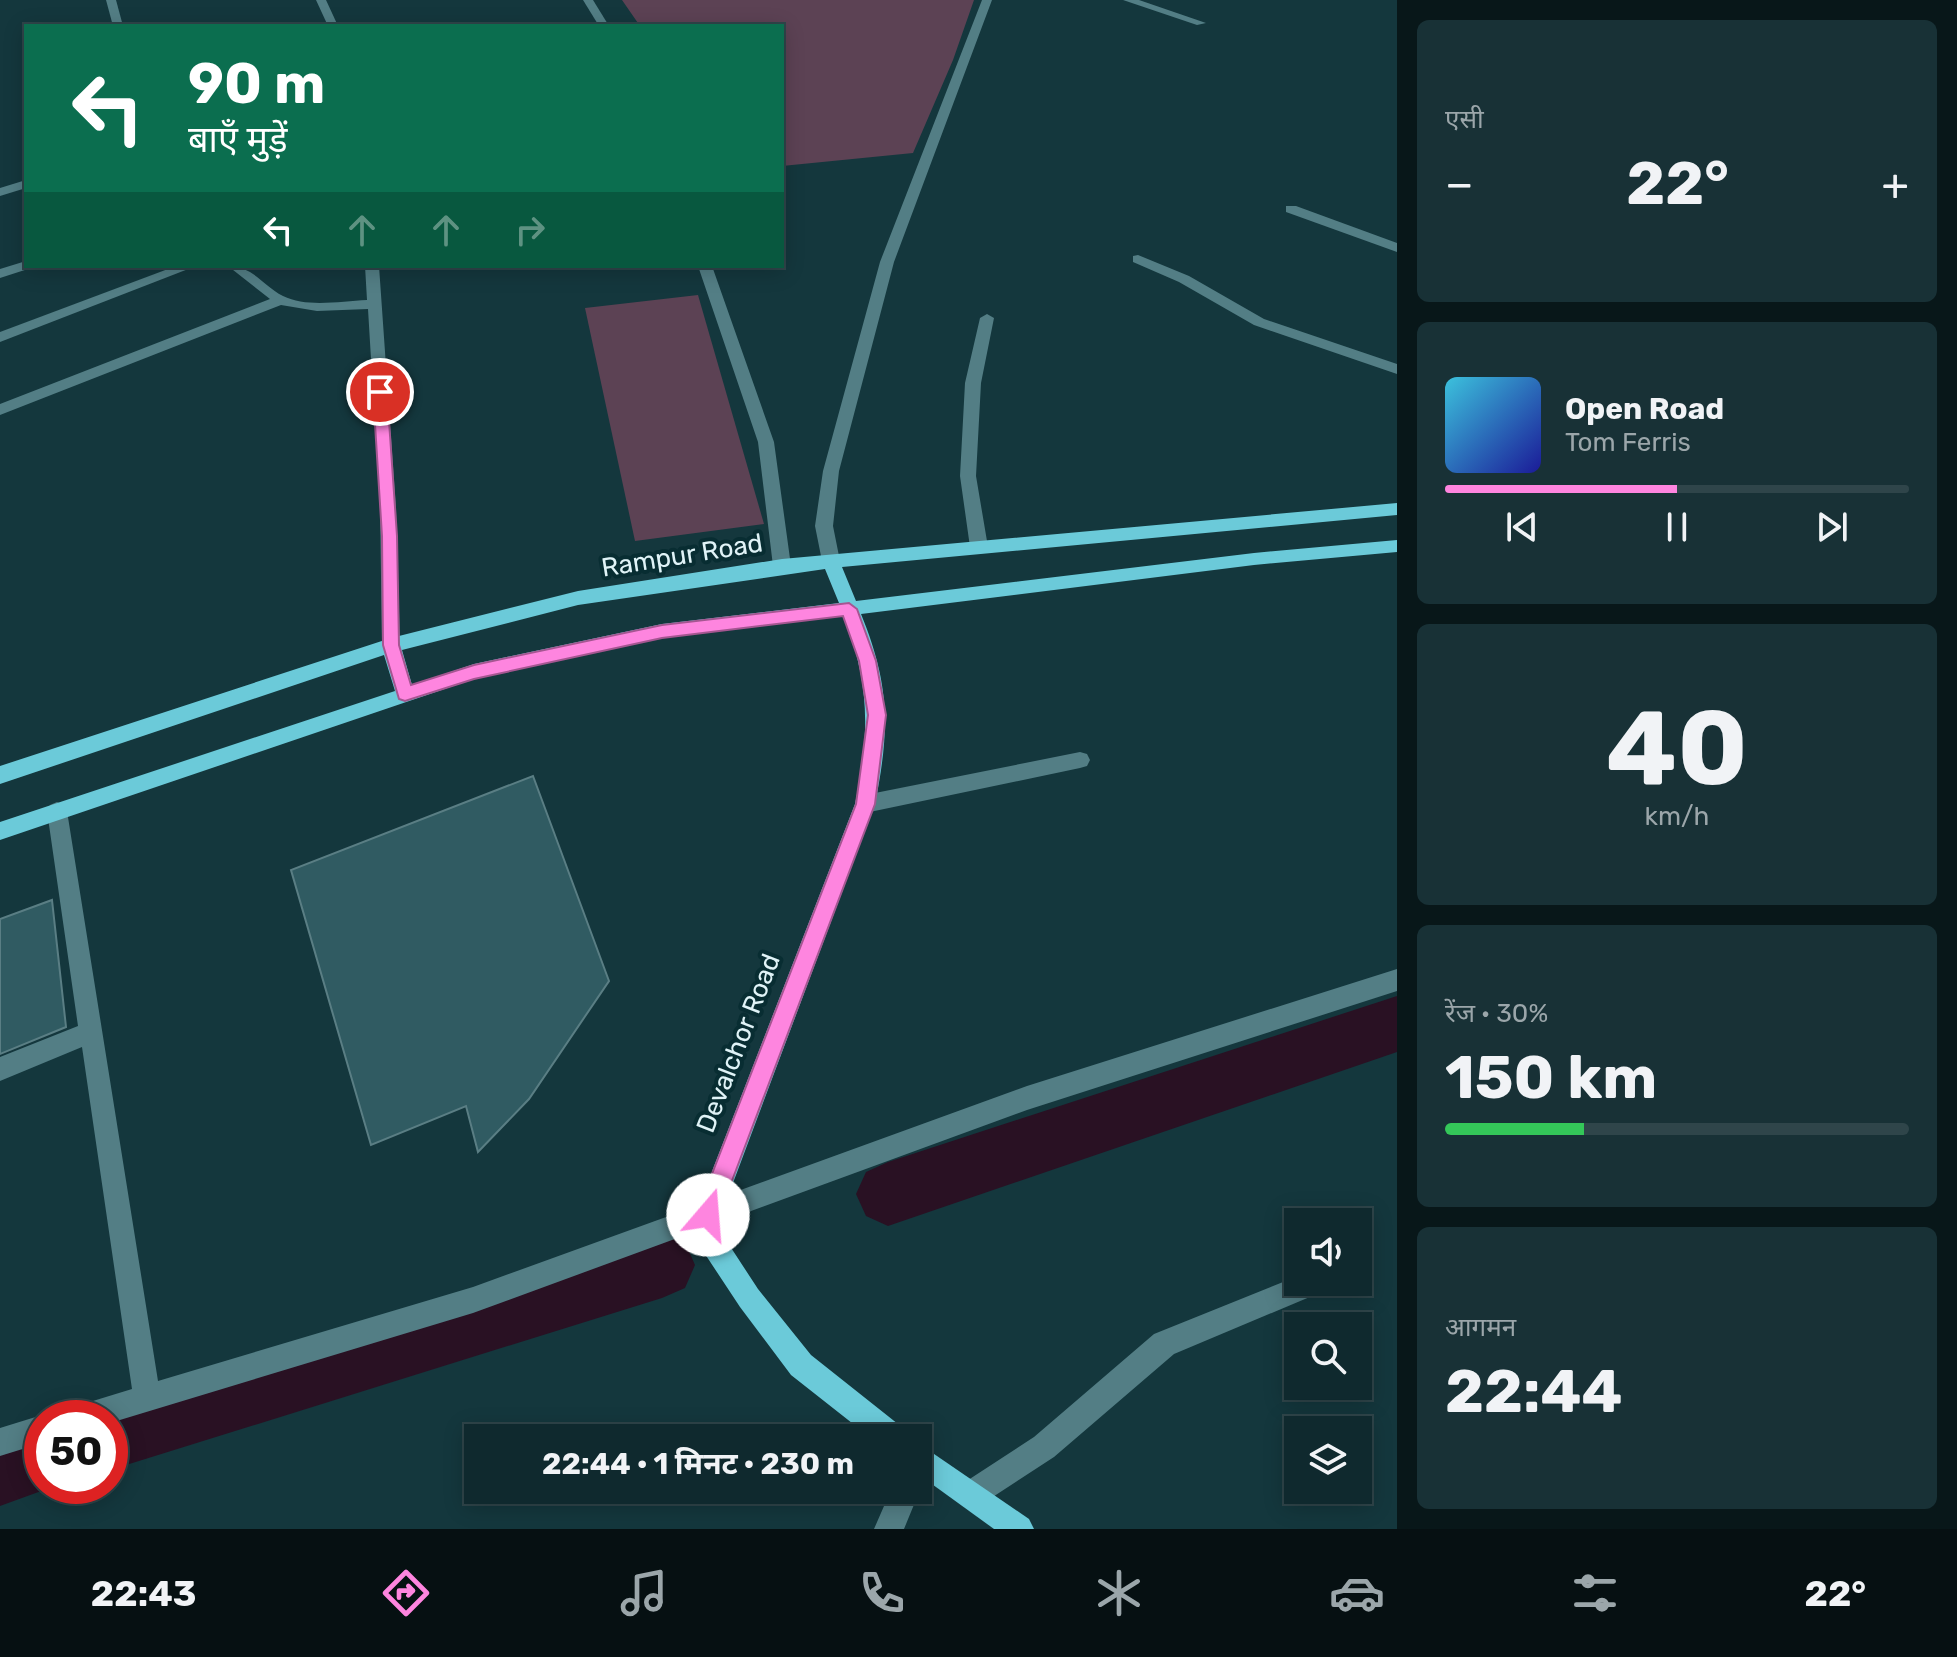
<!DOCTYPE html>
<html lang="hi">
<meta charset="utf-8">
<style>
:root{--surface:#0f292e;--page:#183136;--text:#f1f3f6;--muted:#9ba6aa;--line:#2f454a;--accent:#fe85df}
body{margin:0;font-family:Rubik,"Noto Sans Devanagari",sans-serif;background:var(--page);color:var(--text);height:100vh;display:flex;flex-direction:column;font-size:30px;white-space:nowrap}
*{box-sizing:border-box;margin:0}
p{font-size:26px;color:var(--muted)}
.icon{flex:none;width:44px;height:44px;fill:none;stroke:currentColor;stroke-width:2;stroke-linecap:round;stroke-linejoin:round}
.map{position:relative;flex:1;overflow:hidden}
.details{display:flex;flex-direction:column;gap:20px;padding:20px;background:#081719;width:560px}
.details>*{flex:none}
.banner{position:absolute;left:24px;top:24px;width:760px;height:244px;border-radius:0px;box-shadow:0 4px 20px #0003,0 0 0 2px var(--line);background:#0b6e4f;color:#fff;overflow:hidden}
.fabs{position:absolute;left:1284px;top:1208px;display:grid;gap:16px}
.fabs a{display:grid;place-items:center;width:88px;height:88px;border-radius:0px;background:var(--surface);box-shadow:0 4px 20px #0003,0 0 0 2px var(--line);font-size:40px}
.speed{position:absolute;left:24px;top:1400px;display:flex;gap:16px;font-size:40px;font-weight:700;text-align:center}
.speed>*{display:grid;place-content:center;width:104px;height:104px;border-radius:50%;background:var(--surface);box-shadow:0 4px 20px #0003,0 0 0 2px var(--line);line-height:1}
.speed .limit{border:12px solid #d22;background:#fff;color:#111}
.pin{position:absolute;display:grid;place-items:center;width:68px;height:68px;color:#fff;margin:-34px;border:4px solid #fff;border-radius:50%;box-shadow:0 2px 8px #0007}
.me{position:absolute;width:88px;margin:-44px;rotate:18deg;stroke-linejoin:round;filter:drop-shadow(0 0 6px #0008)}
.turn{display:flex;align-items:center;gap:28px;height:168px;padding:0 32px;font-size:36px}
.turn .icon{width:104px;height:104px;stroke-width:2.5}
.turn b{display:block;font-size:56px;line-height:68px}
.lanes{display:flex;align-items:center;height:76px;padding:0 32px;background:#0003;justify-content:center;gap:40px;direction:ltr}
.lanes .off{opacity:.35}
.big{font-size:60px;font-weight:700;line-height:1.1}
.details .widget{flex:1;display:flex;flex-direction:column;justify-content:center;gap:12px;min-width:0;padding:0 28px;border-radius:12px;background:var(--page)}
.details .dial{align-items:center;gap:0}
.dial b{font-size:104px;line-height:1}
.song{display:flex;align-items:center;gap:24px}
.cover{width:96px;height:96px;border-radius:12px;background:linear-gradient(135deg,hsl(190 70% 55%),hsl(240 70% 35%))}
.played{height:8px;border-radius:4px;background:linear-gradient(90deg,var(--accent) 50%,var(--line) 50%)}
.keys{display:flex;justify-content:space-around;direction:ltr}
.heat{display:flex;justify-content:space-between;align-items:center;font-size:44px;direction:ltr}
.charge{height:12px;border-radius:6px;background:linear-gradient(90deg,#34c759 30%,var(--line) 0)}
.trip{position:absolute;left:464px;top:1424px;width:468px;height:80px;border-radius:0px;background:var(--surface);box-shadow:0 4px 20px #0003,0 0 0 2px var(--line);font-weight:700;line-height:80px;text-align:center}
.tabs{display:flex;height:128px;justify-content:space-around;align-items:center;background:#061012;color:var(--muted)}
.tabs .icon{width:56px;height:56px}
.tabs .on{color:var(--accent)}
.tabs b{font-size:36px;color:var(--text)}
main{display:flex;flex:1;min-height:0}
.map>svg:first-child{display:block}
.green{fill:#5c4254}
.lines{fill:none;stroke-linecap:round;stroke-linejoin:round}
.canal{fill:#291123;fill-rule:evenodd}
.building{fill:#305b62;stroke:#5a7e84;stroke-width:2}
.minor{fill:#537e85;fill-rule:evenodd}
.major{fill:#6bcad9;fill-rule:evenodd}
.route{fill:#fe85df;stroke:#a55691;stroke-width:2}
.labels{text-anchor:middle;stroke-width:8;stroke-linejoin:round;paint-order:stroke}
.street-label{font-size:26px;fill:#e0f3f7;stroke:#082d32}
</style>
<main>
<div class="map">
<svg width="1397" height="1529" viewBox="0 0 1397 1529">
<rect width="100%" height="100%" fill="#14373d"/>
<g class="green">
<path d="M622,0H974L953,60L913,153L782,166V26H640Z"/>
<path d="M698,295L764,524L635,541L585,308Z"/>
</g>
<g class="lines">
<g class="canal">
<path d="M1397,996V1052L888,1226L866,1216L856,1194L866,1172L888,1162Z"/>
<path d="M662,1232L685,1242L695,1265L685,1288L662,1298L110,1470V1418H82L85,1410L110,1400Z"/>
<path d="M42,1420V1486H55L0,1506V1434Z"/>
</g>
</g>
<g class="building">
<path d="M533,776L609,981L529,1099L478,1152L466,1106L371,1145L291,870Z"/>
<path d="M52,900L66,1027L0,1054V919Z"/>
</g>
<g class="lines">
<g class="minor">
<path d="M106,0H116L123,26H113Z"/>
<path d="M316,0H326L338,26H328Z"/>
<path d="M583,0H593L609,26H599Z"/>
<path d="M982,0H992L894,262L839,471L833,526L840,561L831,568L822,561L815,526L823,471L880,262Z"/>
<path d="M1123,0H1139L1206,23L1197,25Z"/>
<path d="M26,180V188L0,196V188Z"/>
<path d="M1286,206H1296L1397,243V252L1286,212Z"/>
<path d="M1138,255L1189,276L1264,319L1397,364V374L1254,325L1179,282L1133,262V256Z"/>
<path d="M26,261V266L31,268L0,278V269Z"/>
<path d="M176,266H196L0,342V332Z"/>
<path d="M228,266C253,266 262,285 283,296C307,308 341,301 367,300L365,266H379L396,509L400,645L398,650H384L382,645L380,509L368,309L317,311L281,305L0,415V404L270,299Z"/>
<path d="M698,266H712L774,442L791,566L782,573L773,566L758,442Z"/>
<path d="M987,314L994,318L981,383L976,476L988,547L979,553L970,547L960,476L965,383L980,318Z"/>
<path d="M1080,752L1087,754L1090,760L1087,766L1080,768L865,813L858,810L855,804L858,798L865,795Z"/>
<path d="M57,802L64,805L67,811L158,1381L473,1287L1027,1086L1397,969V991L1027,1110L473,1313L110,1423V1418H66L70,1408L132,1389L82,1047L0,1081V1057L78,1026L47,811L50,805Z"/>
<path d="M1298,1276V1282H1328L1324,1291L1174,1354L1054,1457L982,1504L972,1508L962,1504L958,1494L962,1484L1034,1437L1154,1334Z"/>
<path d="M42,1415L49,1418H42V1443L0,1456V1428Z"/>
<path d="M918,1484L920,1490L904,1529H874L891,1490H918Z"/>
</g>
<g class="major">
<path d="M1397,503V515L842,567L856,601L1254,553L1397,540V552L1254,565L861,614C890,685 890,729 875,804L721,1215L724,1237L758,1289L811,1355L903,1428L907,1438H871L791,1375L740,1307L703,1251L695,1215L855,804C870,733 870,685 844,616L662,638L474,679L0,840V822L395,691L384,655L0,784V766L391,638L578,591L782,559ZM825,569L839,603L662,624L474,664L412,685L402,650L578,605Z"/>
<path d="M918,1443L1029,1519L1034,1529H994L918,1474Z"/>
</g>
</g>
<path class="route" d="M380,387L387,392L397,536L399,645L411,685L474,665L662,625L849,603L857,609L876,661L886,715L875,804L719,1215L716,1223L708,1227L700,1223L696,1215L856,804L868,715L859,661L843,616L662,638L474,679L405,701L399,699L383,645L382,536L373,392Z"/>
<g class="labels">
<g class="street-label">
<text transform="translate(682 555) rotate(-9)" y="9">Rampur Road</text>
<text transform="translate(738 1043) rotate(-69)" y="9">Devalchor Road</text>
</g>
</g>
</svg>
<div class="fabs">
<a><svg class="icon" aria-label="sound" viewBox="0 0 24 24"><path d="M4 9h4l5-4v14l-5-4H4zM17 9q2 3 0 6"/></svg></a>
<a><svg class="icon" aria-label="search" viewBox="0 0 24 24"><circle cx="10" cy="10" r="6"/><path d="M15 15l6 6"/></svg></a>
<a><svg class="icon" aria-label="layers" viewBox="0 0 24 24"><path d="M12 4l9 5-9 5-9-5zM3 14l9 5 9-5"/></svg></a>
</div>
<div class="speed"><div class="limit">50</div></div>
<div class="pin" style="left:380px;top:392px;background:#d93025"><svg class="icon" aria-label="arrive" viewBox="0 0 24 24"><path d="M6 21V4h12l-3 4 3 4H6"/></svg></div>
<svg class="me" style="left:708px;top:1215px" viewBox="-20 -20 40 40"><circle r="19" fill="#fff"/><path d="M0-13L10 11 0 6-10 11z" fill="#fe85df"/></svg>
<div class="trip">22:44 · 1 मिनट · 230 m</div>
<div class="banner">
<div class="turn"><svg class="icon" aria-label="left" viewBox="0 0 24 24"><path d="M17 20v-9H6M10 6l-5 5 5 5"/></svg><div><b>90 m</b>बाएँ मुड़ें</div></div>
<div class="lanes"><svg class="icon" aria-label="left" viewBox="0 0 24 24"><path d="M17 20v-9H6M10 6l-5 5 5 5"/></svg><svg class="icon off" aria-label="ahead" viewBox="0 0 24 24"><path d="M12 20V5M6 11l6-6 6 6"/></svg><svg class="icon off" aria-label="ahead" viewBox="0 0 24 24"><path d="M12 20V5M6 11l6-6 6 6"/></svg><svg class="icon off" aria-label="right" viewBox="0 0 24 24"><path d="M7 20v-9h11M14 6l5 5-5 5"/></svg></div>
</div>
</div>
<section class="details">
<div class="widget"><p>एसी</p>
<div class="heat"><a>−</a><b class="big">22°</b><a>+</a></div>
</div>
<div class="widget">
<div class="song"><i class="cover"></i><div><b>Open Road</b><p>Tom Ferris</p></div></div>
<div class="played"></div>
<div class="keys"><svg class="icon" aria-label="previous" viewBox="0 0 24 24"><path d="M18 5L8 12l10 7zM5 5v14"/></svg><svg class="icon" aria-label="pause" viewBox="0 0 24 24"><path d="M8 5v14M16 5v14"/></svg><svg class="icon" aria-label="next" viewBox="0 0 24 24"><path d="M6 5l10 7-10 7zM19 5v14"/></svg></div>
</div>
<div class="widget dial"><b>40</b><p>km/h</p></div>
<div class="widget"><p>रेंज · 30%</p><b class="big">150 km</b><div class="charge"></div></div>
<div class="widget"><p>आगमन</p><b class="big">22:44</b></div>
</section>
</main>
<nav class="tabs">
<b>22:43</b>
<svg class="icon on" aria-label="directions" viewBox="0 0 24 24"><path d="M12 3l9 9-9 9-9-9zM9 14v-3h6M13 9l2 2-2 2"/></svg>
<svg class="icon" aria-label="music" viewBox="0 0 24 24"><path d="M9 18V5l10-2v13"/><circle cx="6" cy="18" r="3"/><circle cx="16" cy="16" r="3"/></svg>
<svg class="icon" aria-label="phone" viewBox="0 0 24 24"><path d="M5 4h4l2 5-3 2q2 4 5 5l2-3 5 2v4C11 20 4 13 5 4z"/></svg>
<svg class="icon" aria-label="climate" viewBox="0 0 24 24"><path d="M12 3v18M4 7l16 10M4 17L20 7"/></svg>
<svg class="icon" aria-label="car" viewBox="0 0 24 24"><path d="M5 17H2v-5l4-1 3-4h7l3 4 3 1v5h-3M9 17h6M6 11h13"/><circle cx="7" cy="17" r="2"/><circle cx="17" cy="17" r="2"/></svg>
<svg class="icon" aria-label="filters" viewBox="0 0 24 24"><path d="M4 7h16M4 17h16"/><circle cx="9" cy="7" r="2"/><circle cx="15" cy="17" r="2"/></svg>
<b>22°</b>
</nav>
